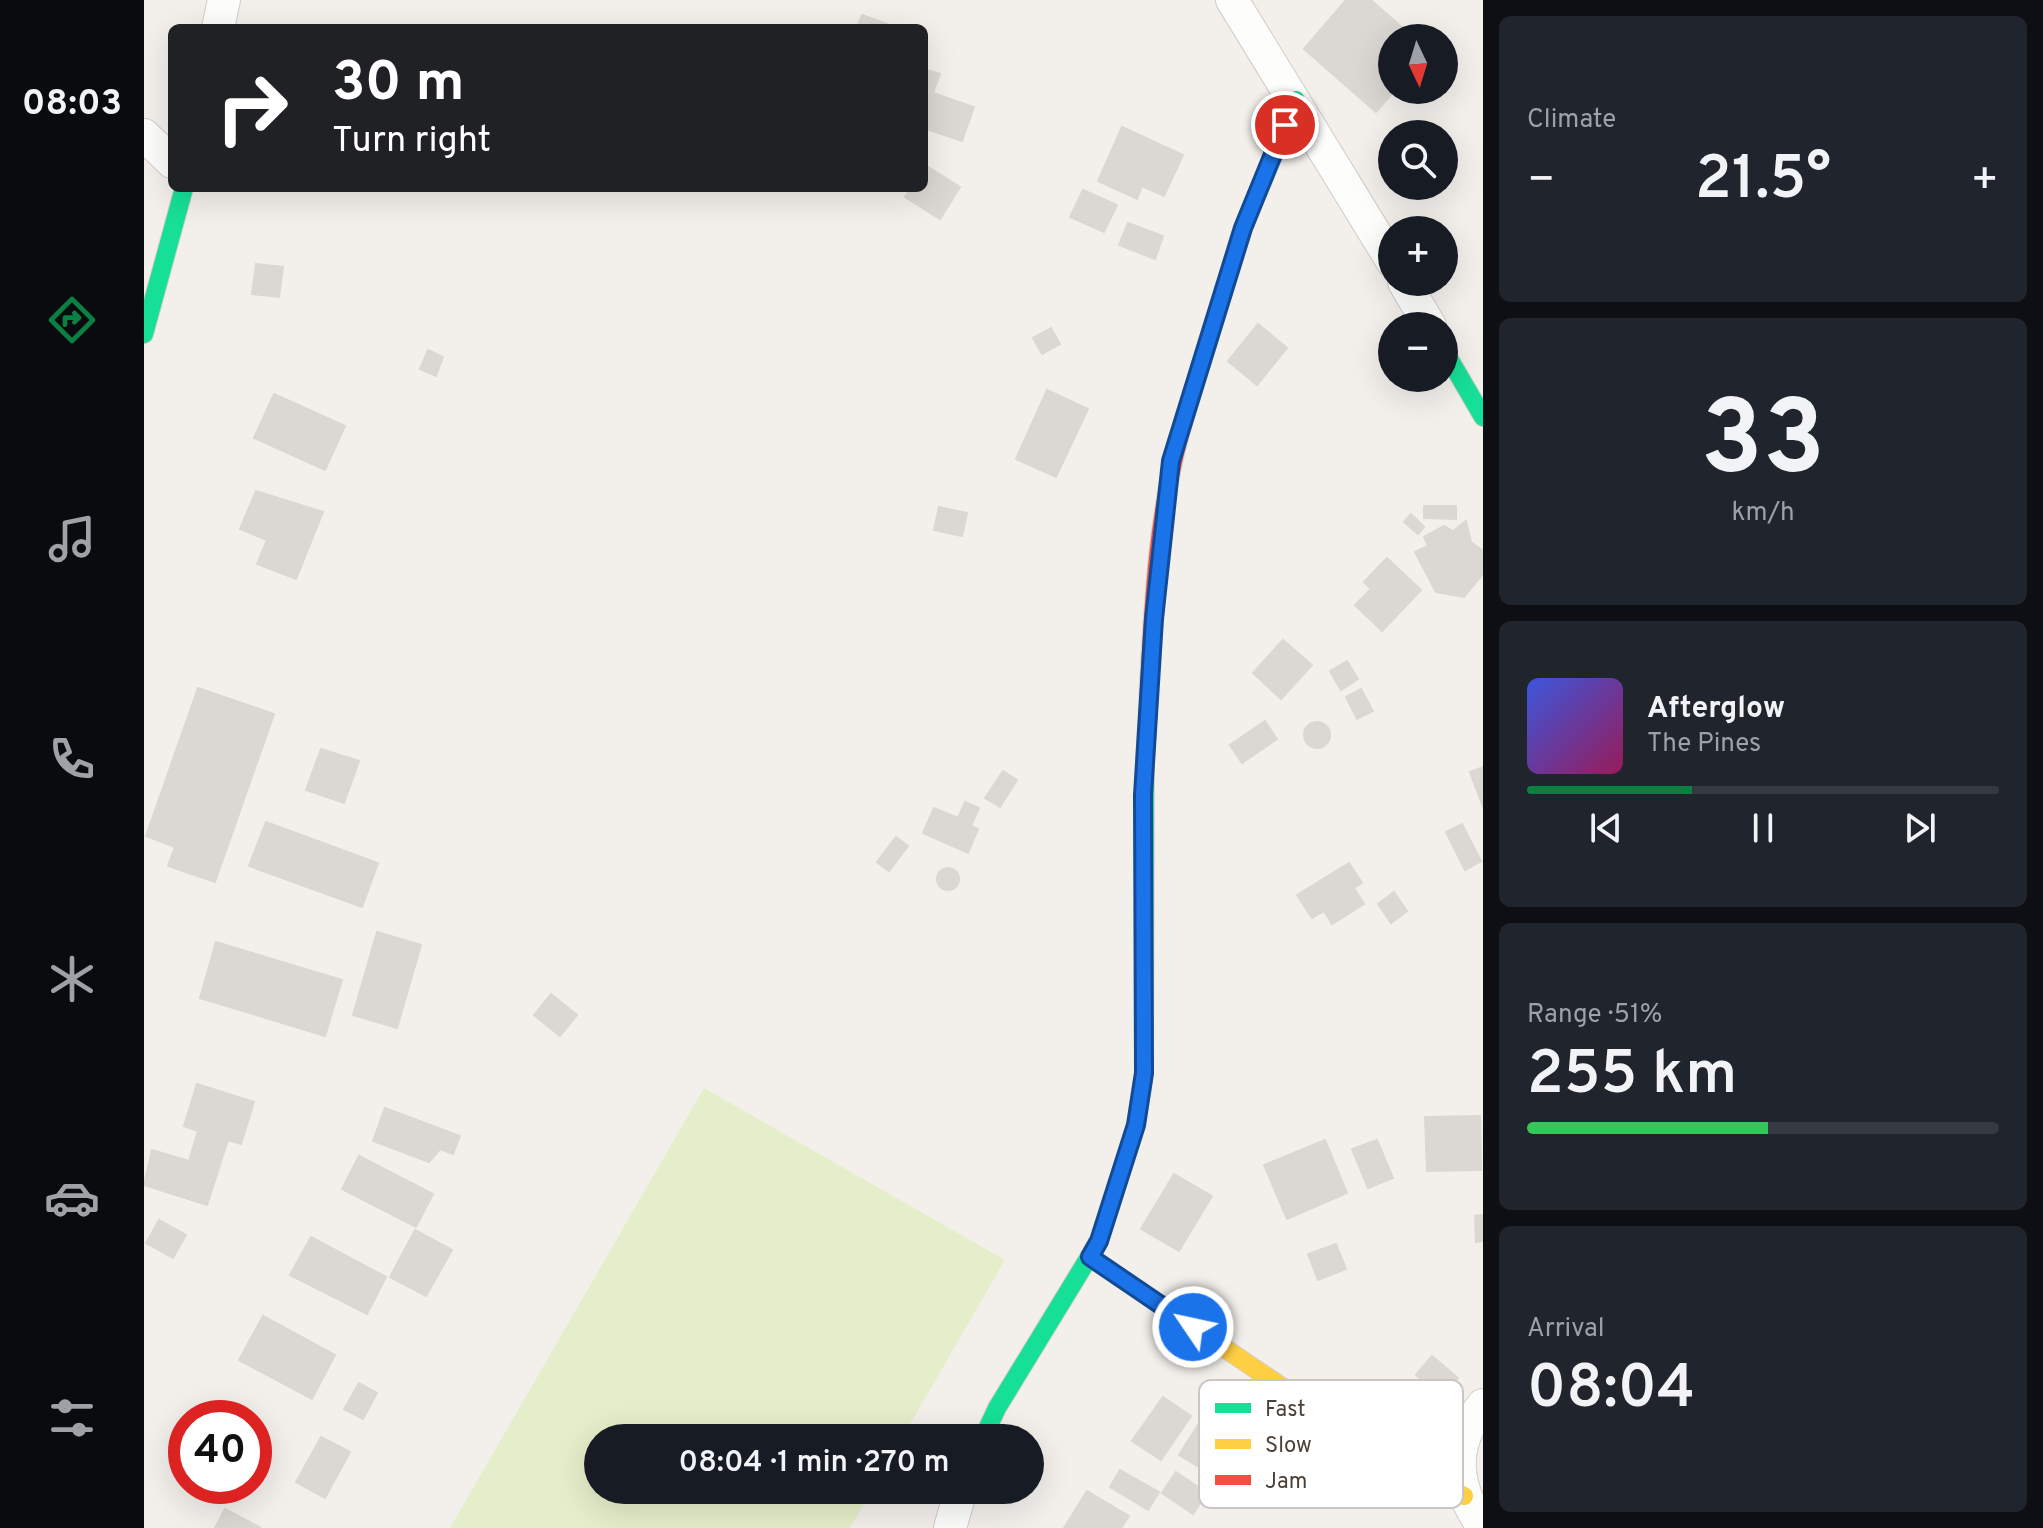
<!DOCTYPE html>
<meta charset="utf-8">
<style>
:root{--surface:#171b24;--page:#20242c;--text:#f1f3f6;--muted:#9ea1a6;--line:#363941;--accent:#0b8043}
body{margin:0;font-family:Overpass,sans-serif;background:var(--page);color:var(--text);height:100vh;display:flex;flex-direction:column;font-size:30px;white-space:nowrap}
*{box-sizing:border-box;margin:0}
p{font-size:26px;color:var(--muted)}
.icon{flex:none;width:44px;height:44px;fill:none;stroke:currentColor;stroke-width:2;stroke-linecap:round;stroke-linejoin:round}
.map{position:relative;flex:1;overflow:hidden}
.details{display:flex;flex-direction:column;gap:16px;padding:16px;background:#0d0f14;width:560px}
.details>*{flex:none}
.hud{position:absolute;left:24px;top:24px;width:760px;height:168px;border-radius:12px;box-shadow:0 8px 32px #0002;background:#202124;color:#fff;overflow:hidden}
.needle{width:52px;rotate:176deg}
.fabs{position:absolute;left:1234px;top:24px;display:grid;gap:16px}
.fabs a{display:grid;place-items:center;width:80px;height:80px;border-radius:50%;background:var(--surface);box-shadow:0 8px 32px #0002;font-size:40px}
.speed{position:absolute;left:24px;top:1400px;display:flex;gap:16px;font-size:40px;font-weight:700;text-align:center}
.speed>*{display:grid;place-content:center;width:104px;height:104px;border-radius:50%;background:var(--surface);box-shadow:0 8px 32px #0002;line-height:1}
.speed .limit{border:12px solid #d22;background:#fff;color:#111}
.pin{position:absolute;display:grid;place-items:center;width:68px;height:68px;color:#fff;margin:-34px;border:4px solid #fff;border-radius:50%;box-shadow:0 2px 8px #0007}
.me{position:absolute;width:88px;margin:-44px;rotate:304deg;stroke-linejoin:round;filter:drop-shadow(0 0 6px #0008)}
.turn{display:flex;align-items:center;gap:28px;height:168px;padding:0 32px;font-size:36px}
.turn .icon{width:104px;height:104px;stroke-width:2.5}
.turn b{display:block;font-size:56px;line-height:68px}
.big{font-size:60px;font-weight:600;line-height:1.1}
.details .card{flex:1;display:flex;flex-direction:column;justify-content:center;gap:12px;min-width:0;padding:0 28px;border-radius:12px;background:var(--page)}
.details .dial{align-items:center;gap:0}
.dial b{font-size:104px;line-height:1}
.song{display:flex;align-items:center;gap:24px}
.cover{width:96px;height:96px;border-radius:12px;background:linear-gradient(135deg,hsl(230 70% 55%),hsl(330 70% 35%))}
.played{height:8px;border-radius:4px;background:linear-gradient(90deg,var(--accent) 35%,var(--line) 35%)}
.keys{display:flex;justify-content:space-around;direction:ltr}
.heat{display:flex;justify-content:space-between;align-items:center;font-size:44px;direction:ltr}
.charge{height:12px;border-radius:6px;background:linear-gradient(90deg,#34c759 51%,var(--line) 0)}
.trip{position:absolute;left:440px;top:1424px;width:460px;height:80px;border-radius:40px;background:var(--surface);box-shadow:0 8px 32px #0002;font-weight:600;line-height:80px;text-align:center}
main{display:flex;flex:1;min-height:0}
.menu{display:flex;flex-direction:column;width:144px;justify-content:space-around;align-items:center;background:#090b0e;color:var(--muted)}
.menu .icon{width:56px;height:56px}
.menu .active{color:var(--accent)}
.menu b{font-size:36px;color:var(--text)}
.map>svg:first-child{display:block}
.green{fill:#e5eeca}
.building{fill:#dbd7d3;stroke:#dbd7d2;stroke-width:2}
.lines{fill:none;stroke-linecap:round;stroke-linejoin:round}
.street-casing{stroke:#d0ccc8;stroke-width:34}
.fast-casing{stroke:#d5cec4;stroke-width:20}
.slow-casing{stroke:#d5cec4;stroke-width:20}
.jam-casing{stroke:#d5cec4;stroke-width:20}
.street{stroke:#fdfdfc;stroke-width:32}
.fast{stroke:#16e098;stroke-width:18}
.slow{stroke:#ffcf43;stroke-width:18}
.jam{stroke:#f24e42;stroke-width:18}
.route-casing{stroke:#114b97;stroke-width:20}
.route{stroke:#1a73e8;stroke-width:14}
.key{fill:#fff;stroke:#c9c6c3;stroke-width:2}
.key-label{font-size:22px;fill:#4b4037}
</style>
<main>
<nav class="menu">
<b>08:03</b>
<svg class="icon active" aria-label="directions" viewBox="0 0 24 24"><path d="M12 3l9 9-9 9-9-9zM9 14v-3h6M13 9l2 2-2 2"/></svg>
<svg class="icon" aria-label="music" viewBox="0 0 24 24"><path d="M9 18V5l10-2v13"/><circle cx="6" cy="18" r="3"/><circle cx="16" cy="16" r="3"/></svg>
<svg class="icon" aria-label="phone" viewBox="0 0 24 24"><path d="M5 4h4l2 5-3 2q2 4 5 5l2-3 5 2v4C11 20 4 13 5 4z"/></svg>
<svg class="icon" aria-label="climate" viewBox="0 0 24 24"><path d="M12 3v18M4 7l16 10M4 17L20 7"/></svg>
<svg class="icon" aria-label="car" viewBox="0 0 24 24"><path d="M5 17H2v-5l4-1 3-4h7l3 4 3 1v5h-3M9 17h6M6 11h13"/><circle cx="7" cy="17" r="2"/><circle cx="17" cy="17" r="2"/></svg>
<svg class="icon" aria-label="filters" viewBox="0 0 24 24"><path d="M4 7h16M4 17h16"/><circle cx="9" cy="7" r="2"/><circle cx="15" cy="17" r="2"/></svg>
</nav>
<div class="map">
<svg width="1339" height="1528" viewBox="0 0 1339 1528">
<rect width="100%" height="100%" fill="#f3f0ec"/>
<path class="green" d="M560,1088L861,1260L758,1438H454V1490H728L706,1528H306Z"/>
<g class="building">
<path d="M1202,0H1227L1270,38H1248V90H1251L1232,112L1160,49Z"/>
<path d="M718,15L754,28H713Z"/>
<path d="M780,69L796,74L789,93L830,107L818,141L780,128Z"/>
<path d="M978,127L1039,155L1020,196L998,186L993,199L954,181Z"/>
<path d="M781,165L816,187L796,219L761,197L767,188H780Z"/>
<path d="M939,190L973,205L960,232L926,217Z"/>
<path d="M984,223L1019,236L1011,259L975,245Z"/>
<path d="M112,264L139,267L135,297L108,294Z"/>
<path d="M1114,324L1143,348L1113,385L1084,361Z"/>
<path d="M907,328L916,344L898,354L889,338Z"/>
<path d="M284,350L299,357L292,376L276,369Z"/>
<path d="M903,390L944,409L912,477L872,459Z"/>
<path d="M130,394L201,426L181,470L110,438Z"/>
<path d="M112,491L179,512L152,579L113,564L123,540L96,529Z"/>
<path d="M1280,506H1312V519L1280,518Z"/>
<path d="M795,507L823,513L818,536L790,530Z"/>
<path d="M1267,514L1280,527L1274,534L1260,522Z"/>
<path d="M1322,521L1327,542L1339,551V574L1320,597L1292,592L1271,552L1284,546L1280,537L1300,526L1309,531Z"/>
<path d="M1243,558L1277,590L1238,631L1211,605L1227,589L1220,582Z"/>
<path d="M1139,640L1168,665L1137,699L1109,673Z"/>
<path d="M1203,661L1214,679L1197,690L1186,671Z"/>
<path d="M54,688L130,714L71,882L24,866L31,847L2,836Z"/>
<path d="M1217,689L1229,711L1213,719L1202,697Z"/>
<path d="M1121,721L1133,739L1098,763L1086,745Z"/>
<circle cx="1173" cy="735" r="13"/>
<path d="M177,749L215,761L200,803L162,790Z"/>
<path d="M1339,767V807L1326,772Z"/>
<path d="M859,771L873,780L856,807L841,798Z"/>
<path d="M821,802L835,808L827,826L834,829L824,853L779,833L790,808L814,818Z"/>
<path d="M122,822L234,863L218,907L105,866Z"/>
<path d="M1318,824L1337,861L1321,870L1302,832Z"/>
<path d="M752,837L764,846L745,871L733,862Z"/>
<path d="M1205,863L1218,883L1210,888L1220,904L1188,924L1180,911L1168,918L1153,895Z"/>
<circle cx="804" cy="879" r="11"/>
<path d="M1250,892L1263,911L1247,923L1234,904Z"/>
<path d="M233,932L277,945L253,1028L209,1015Z"/>
<path d="M72,942L198,980L181,1036L56,998Z"/>
<path d="M407,994L433,1015L416,1036L390,1015Z"/>
<path d="M53,1084L110,1102L97,1144L84,1140L63,1205L0,1185L8,1150L45,1161L54,1131L40,1126Z"/>
<path d="M241,1108L316,1136L309,1154L296,1149L285,1162L229,1141Z"/>
<path d="M1336,1116L1337,1170L1283,1171L1281,1117Z"/>
<path d="M1181,1140L1203,1193L1143,1219L1120,1165Z"/>
<path d="M1233,1140L1249,1178L1224,1188L1208,1149Z"/>
<path d="M215,1156L289,1194L272,1227L198,1189Z"/>
<path d="M1030,1174L1068,1196L1035,1251L997,1229Z"/>
<path d="M1339,1215V1241L1332,1242L1331,1216Z"/>
<path d="M15,1220L42,1235L29,1258L2,1243Z"/>
<path d="M271,1230L308,1250L282,1296L246,1277Z"/>
<path d="M167,1237L242,1277L223,1314L146,1275Z"/>
<path d="M1192,1244L1202,1269L1174,1280L1164,1254Z"/>
<path d="M119,1316L191,1355L168,1399L95,1360Z"/>
<path d="M1288,1356L1314,1378L1298,1397L1272,1375Z"/>
<path d="M215,1383L233,1393L219,1419L200,1409Z"/>
<path d="M1019,1397L1047,1416L1017,1460L988,1441Z"/>
<path d="M1059,1417L1097,1439L1073,1478L1035,1455Z"/>
<path d="M177,1437L206,1452L181,1498L152,1482Z"/>
<path d="M976,1470L1015,1492L1004,1510L966,1487Z"/>
<path d="M1032,1472L1063,1493L1049,1514L1018,1493Z"/>
<path d="M943,1491L985,1516L977,1528H920Z"/>
<path d="M81,1509L117,1528H71Z"/>
</g>
<g class="lines">
<g class="street-casing">
<g id="street">
<path d="M1088,0L1248,261"/>
<path d="M74,28L80,0"/>
<path d="M0,135L28,162"/>
<path d="M1260,282L1286,326"/>
<path d="M1339,1405C1306,1445 1310,1486 1339,1527"/>
<path d="M806,1528L817,1490"/>
</g>
</g>
<g class="fast-casing">
<g id="fast">
<path d="M0,334L40,188"/>
<path d="M1300,350L1339,417"/>
<path d="M1041,416L1099,228L1152,100"/>
<path d="M839,1438L853,1408L955,1241L992,1125L1000,1073L1001,760"/>
</g>
</g>
<g class="slow-casing">
<path id="slow" d="M946,1257L1256,1467L1320,1496"/>
</g>
<g class="jam-casing">
<path id="jam" d="M1001,760C1008,648 1008,523 1041,416"/>
</g>
<use href="#street" class="street"/>
<use href="#fast" class="fast"/>
<use href="#slow" class="slow"/>
<use href="#jam" class="jam"/>
</g>
<g class="lines">
<g class="route-casing">
<path id="route" d="M1049,1327L946,1257L955,1241L992,1125L1000,1073L999,795L1010,619L1027,461L1099,228L1141,125"/>
</g>
<use href="#route" class="route"/>
</g>
<rect x="1055" y="1380" width="264" height="128" rx="12" class="key"/>
<rect x="1071" y="1403" width="36" height="10" fill="#16e098"/>
<rect x="1071" y="1439" width="36" height="10" fill="#ffcf43"/>
<rect x="1071" y="1475" width="36" height="10" fill="#f24e42"/>
<g class="key-label">
<text x="1121" y="1416">Fast</text>
<text x="1121" y="1452">Slow</text>
<text x="1121" y="1488">Jam</text>
</g>
</svg>
<div class="fabs">
<a><svg class="needle" viewBox="-14 -14 28 28"><path d="M0-13l5 13h-10z" fill="#e53935"/><path d="M0 13l5-13h-10z" fill="#9ea1a6"/></svg></a>
<a><svg class="icon" aria-label="search" viewBox="0 0 24 24"><circle cx="10" cy="10" r="6"/><path d="M15 15l6 6"/></svg></a>
<a>+</a>
<a>−</a>
</div>
<div class="speed"><div class="limit">40</div></div>
<div class="pin" style="left:1141px;top:125px;background:#d93025"><svg class="icon" aria-label="arrive" viewBox="0 0 24 24"><path d="M6 21V4h12l-3 4 3 4H6"/></svg></div>
<svg class="me" style="left:1049px;top:1327px" viewBox="-20 -20 40 40"><circle r="17" fill="#1a73e8" stroke="#fff" stroke-width="3"/><path d="M0-11L8 9 0 5-8 9z" fill="#fff"/></svg>
<div class="trip">08:04 · 1 min · 270 m</div>
<div class="hud">
<div class="turn"><svg class="icon" aria-label="right" viewBox="0 0 24 24"><path d="M7 20v-9h11M14 6l5 5-5 5"/></svg><div><b>30 m</b>Turn right</div></div>
</div>
</div>
<section class="details">
<div class="card"><p>Climate</p>
<div class="heat"><a>−</a><b class="big">21.5°</b><a>+</a></div>
</div>
<div class="card dial"><b>33</b><p>km/h</p></div>
<div class="card">
<div class="song"><i class="cover"></i><div><b>Afterglow</b><p>The Pines</p></div></div>
<div class="played"></div>
<div class="keys"><svg class="icon" aria-label="previous" viewBox="0 0 24 24"><path d="M18 5L8 12l10 7zM5 5v14"/></svg><svg class="icon" aria-label="pause" viewBox="0 0 24 24"><path d="M8 5v14M16 5v14"/></svg><svg class="icon" aria-label="next" viewBox="0 0 24 24"><path d="M6 5l10 7-10 7zM19 5v14"/></svg></div>
</div>
<div class="card"><p>Range · 51%</p><b class="big">255 km</b><div class="charge"></div></div>
<div class="card"><p>Arrival</p><b class="big">08:04</b></div>
</section>
</main>
